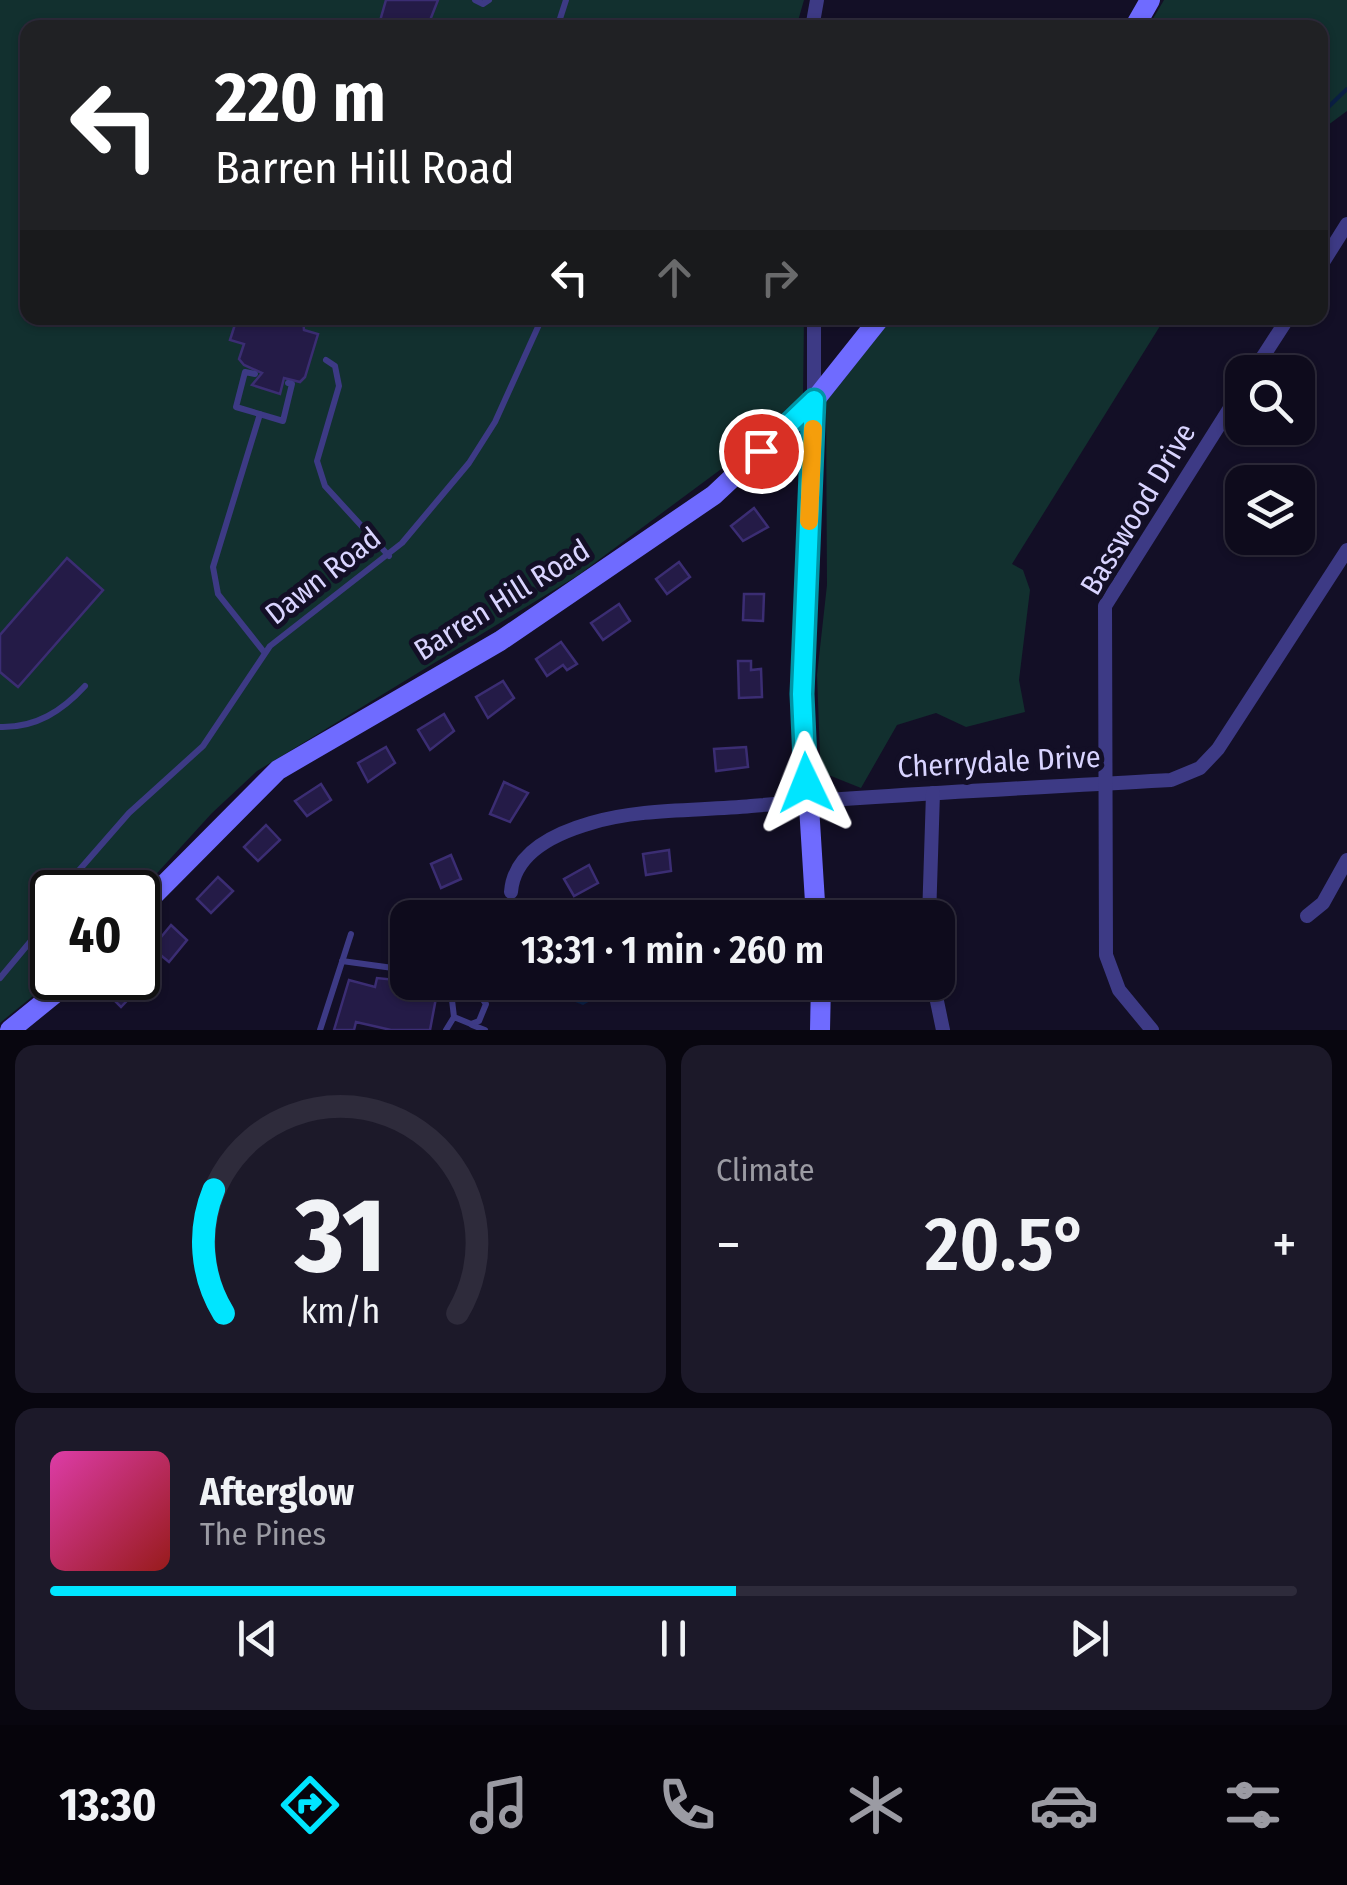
<!DOCTYPE html>
<meta charset="utf-8">
<style>
:root{--surface:#0e0b1c;--page:#1c1929;--text:#f1f3f6;--muted:#9b9ba3;--line:#2e2b3b;--accent:#00e5ff}
body{margin:0;font-family:"Fira Sans Condensed",sans-serif;background:var(--page);color:var(--text);height:100vh;display:flex;flex-direction:column;font-size:38px;white-space:nowrap}
*{box-sizing:border-box;margin:0}
p{font-size:32px;color:var(--muted)}
.icon{flex:none;width:55px;height:55px;fill:none;stroke:currentColor;stroke-width:2;stroke-linecap:round;stroke-linejoin:round}
.map{position:relative;height:1030px;overflow:hidden}
.sheet{display:flex;flex-direction:column;gap:15px;padding:15px;background:#08060f;flex:1}
.sheet>*{flex:none}
.top-card{position:absolute;left:20px;top:20px;width:1308px;height:305px;border-radius:20px;box-shadow:0 2px 8px #0004,0 0 0 2px var(--line);background:#202124;color:#fff;overflow:hidden}
.tools{position:absolute;left:1225px;top:355px;display:grid;gap:20px}
.tools a{display:grid;place-items:center;width:90px;height:90px;border-radius:20px;background:var(--surface);box-shadow:0 2px 8px #0004,0 0 0 2px var(--line);font-size:50px}
.speed{position:absolute;left:30px;top:870px;display:flex;gap:20px;font-size:50px;font-weight:700;text-align:center}
.speed>*{display:grid;place-content:center;width:130px;height:130px;border-radius:50%;background:var(--surface);box-shadow:0 2px 8px #0004,0 0 0 2px var(--line);line-height:1}
.speed .limit{border:5px solid #111;border-radius:15px;background:#fff;color:#111}
.pin{position:absolute;display:grid;place-items:center;width:85px;height:85px;color:#fff;margin:-42px;border:5px solid #fff;border-radius:50%;box-shadow:0 2px 10px #0007}
.me{position:absolute;width:110px;margin:-55px;rotate:358deg;stroke-linejoin:round;filter:drop-shadow(0 0 8px #0008)}
.turn{display:flex;align-items:center;gap:35px;height:210px;padding:0 30px;font-size:45px}
.turn .icon{width:130px;height:130px;stroke-width:2.5}
.turn b{display:block;font-size:70px;line-height:85px}
.lanes{display:flex;align-items:center;height:95px;padding:0 30px;background:#0003;justify-content:center;gap:50px;direction:ltr}
.lanes .off{opacity:.35}
.big{font-size:75px;font-weight:600;line-height:1.1}
.sheet .widget{flex:1;display:flex;flex-direction:column;justify-content:center;gap:15px;min-width:0;padding:0 35px;border-radius:20px;background:var(--page)}
.sheet .dial{align-items:center;gap:0}
.dial svg{height:260px;overflow:visible;fill:none;stroke:var(--line);stroke-width:7;stroke-linecap:round;text-anchor:middle}
.dial text{fill:var(--text);stroke:none}
.song{display:flex;align-items:center;gap:30px}
.cover{width:120px;height:120px;border-radius:15px;background:linear-gradient(135deg,hsl(320 70% 55%),hsl(0 70% 35%))}
.played{height:10px;border-radius:5px;background:linear-gradient(90deg,var(--accent) 55%,var(--line) 55%)}
.keys{display:flex;justify-content:space-around;direction:ltr}
.heat{display:flex;justify-content:space-between;align-items:center;font-size:55px;direction:ltr}
.sheet .tiles{flex:1;display:grid;gap:15px;grid-template-columns:1fr 1fr}
.widget:last-child{grid-column:span 2}
.trip{position:absolute;left:390px;top:900px;width:565px;height:100px;border-radius:20px;background:var(--surface);box-shadow:0 2px 8px #0004,0 0 0 2px var(--line);font-weight:600;line-height:100px;text-align:center}
.tabs{display:flex;height:160px;justify-content:space-around;align-items:center;background:#06040b;color:var(--muted)}
.tabs .icon{width:70px;height:70px}
.tabs .on{color:var(--accent)}
.tabs b{font-size:45px;color:var(--text)}
.map>svg:first-child{display:block}
.green{fill:#12302f}
.water{fill:#0a1f44}
.lines{fill:none;stroke-linecap:round;stroke-linejoin:round}
.stream{stroke:#0a1f44;stroke-width:4}
.building{fill:#241b47;stroke:#3b2d73;stroke-width:2.5}
.lane{stroke:#3d3a85;stroke-width:6}
.street{stroke:#3d3a85;stroke-width:14}
.secondary{stroke:#6f6bff;stroke-width:20}
.route-casing{stroke:#0095a6;stroke-width:25}
.route{stroke:#00e5ff;stroke-width:18}
.slow{stroke:#f59e0b;stroke-width:18}
.labels{text-anchor:middle;stroke-width:10;stroke-linejoin:round;paint-order:stroke}
.street-label{font-size:30px;fill:#d9d4ff;stroke:#130f26}
</style>
<div class="map">
<svg width="1347" height="1030" viewBox="0 0 1347 1030">
<rect width="100%" height="100%" fill="#130f26"/>
<g class="green">
<path d="M0,0H804L796,28H28V318H804L803,394L728,464L577,576L257,771L212,813L138,894L52,892L55,978L0,1023Z"/>
<path d="M1164,0H1347V111L1320,131V28L1148,27Z"/>
<path d="M892,318H1165L1012,564L1023,570L1030,590L1019,680L1025,712L966,727L936,713L897,725L861,788L826,774L820,755L817,675L827,585L826,402Z"/>
</g>
<path class="water" d="M526,983H602L594,999L583,1005Z"/>
<g class="lines">
<path class="stream" d="M1320,115L1347,89"/>
</g>
<g class="building">
<path d="M386,0H438L427,28H378Z"/>
<path d="M237,318H303L304,330L318,334L305,377L300,382L284,378L280,394L252,385L262,373L244,365L239,359L244,344L230,340Z"/>
<path d="M754,508L768,527L743,541L731,526Z"/>
<path d="M67,558L103,590L18,687L0,672V635Z"/>
<path d="M679,562L690,577L667,594L656,579Z"/>
<path d="M744,594H764L763,621L743,620Z"/>
<path d="M619,604L630,621L603,640L591,623Z"/>
<path d="M561,642L577,664L567,670L563,665L547,676L536,659Z"/>
<path d="M738,661H751V670L761,669L762,697L739,698Z"/>
<path d="M503,681L514,698L488,718L476,697Z"/>
<path d="M444,714L454,731L430,750L418,730Z"/>
<path d="M386,747L395,763L368,782L358,763Z"/>
<path d="M746,747L748,767L716,771L714,749Z"/>
<path d="M504,782L528,793L510,822L490,814Z"/>
<path d="M321,784L331,800L307,816L295,801Z"/>
<path d="M266,825L280,840L258,861L244,847Z"/>
<path d="M669,850L671,871L646,875L643,854Z"/>
<path d="M451,855L461,879L441,888L431,864Z"/>
<path d="M589,865L598,883L574,896L564,879Z"/>
<path d="M218,877L233,891L211,913L197,899Z"/>
<path d="M171,925L187,940L169,962L152,948Z"/>
<path d="M403,944L408,945V982H439L430,1030H391L356,1022L354,1030H334L349,980L375,987L377,978L396,980Z"/>
<path d="M122,978H132L141,986L121,1007L107,993Z"/>
</g>
<g class="lines">
<g class="lane">
<path d="M475,0L483,4L489,0"/>
<path d="M560,22L585,28"/>
<path d="M557,28L566,0"/>
<path d="M326,360L335,366L339,386L317,461L325,486L389,556"/>
<path d="M255,374L245,372L236,407L283,421L292,384L288,383"/>
<path d="M260,414L213,567L218,594L264,652"/>
<path d="M0,727C36,728 62,711 85,686"/>
<path d="M60,892L129,813L203,746L270,646L402,543L469,463L495,422L542,318"/>
<path d="M342,961L393,968"/>
<path d="M0,978L30,942L52,904"/>
<path d="M472,1025L485,1030"/>
<path d="M320,1030L351,934"/>
<path d="M446,1030L454,1017L452,1000L458,992L476,990L486,1004L479,1021L471,1024L454,1017"/>
</g>
<g class="street">
<path d="M812,28L817,0"/>
<path d="M1320,267L1347,224"/>
<path d="M1253,372L1288,318"/>
<path d="M814,401V318"/>
<path d="M511,892C514,852 556,833 591,823C640,808 700,811 751,806C891,794 1031,788 1171,780L1200,768L1218,749L1347,550"/>
<path d="M1307,916L1323,903L1347,860"/>
<path d="M929,918L933,793"/>
<path d="M933,982L943,1030"/>
<path d="M1152,1030L1119,990L1106,955L1105,606L1242,389"/>
</g>
<g class="secondary">
<path d="M1134,28L1150,0"/>
<path d="M814,401L802,694L816,918"/>
<path d="M138,911L278,770L500,641L714,495L814,401L880,318"/>
<path d="M10,1030L74,978"/>
<path d="M820,1030L821,982"/>
</g>
</g>
<g class="lines">
<g class="route-casing">
<path id="route" d="M761,451L814,400L802,694L806,783"/>
</g>
<use href="#route" class="route"/>
<path class="slow" d="M809,521L813,429"/>
</g>
<g class="labels">
<g class="street-label">
<text transform="translate(1138 509) rotate(-59)" y="10">Basswood Drive</text>
<text transform="translate(323 576) rotate(-38)" y="10">Dawn Road</text>
<text transform="translate(502 600) rotate(-32)" y="10">Barren Hill Road</text>
<text transform="translate(999 762) rotate(-3)" y="10">Cherrydale Drive</text>
</g>
</g>
</svg>
<div class="tools">
<a><svg class="icon" aria-label="search" viewBox="0 0 24 24"><circle cx="10" cy="10" r="6"/><path d="M15 15l6 6"/></svg></a>
<a><svg class="icon" aria-label="layers" viewBox="0 0 24 24"><path d="M12 4l9 5-9 5-9-5zM3 14l9 5 9-5"/></svg></a>
</div>
<div class="speed"><div class="limit">40</div></div>
<div class="pin" style="left:761px;top:451px;background:#d93025"><svg class="icon" aria-label="arrive" viewBox="0 0 24 24"><path d="M6 21V4h12l-3 4 3 4H6"/></svg></div>
<svg class="me" style="left:806px;top:783px" viewBox="-20 -20 40 40"><path d="M0-17L14 15 0 8-14 15z" fill="#00e5ff" stroke="#fff" stroke-width="4"/></svg>
<div class="trip">13:31 · 1 min · 260 m</div>
<div class="top-card">
<div class="turn"><svg class="icon" aria-label="left" viewBox="0 0 24 24"><path d="M17 20v-9H6M10 6l-5 5 5 5"/></svg><div><b>220 m</b>Barren Hill Road</div></div>
<div class="lanes"><svg class="icon" aria-label="left" viewBox="0 0 24 24"><path d="M17 20v-9H6M10 6l-5 5 5 5"/></svg><svg class="icon off" aria-label="ahead" viewBox="0 0 24 24"><path d="M12 20V5M6 11l6-6 6 6"/></svg><svg class="icon off" aria-label="right" viewBox="0 0 24 24"><path d="M7 20v-9h11M14 6l5 5-5 5"/></svg></div>
</div>
</div>
<section class="sheet">
<div class="tiles">
<div class="widget dial"><svg viewBox="0 0 100 80">
<path d="M14 69A42 42 0 1 1 86 69"/>
<path d="M14 69A42 42 0 0 1 11 31" stroke="#00e5ff"/>
<text x="50" y="56" font-size="32" font-weight="700">31</text>
<text x="50" y="72" font-size="11">km/h</text>
</svg></div>
<div class="widget"><p>Climate</p>
<div class="heat"><a>−</a><b class="big">20.5°</b><a>+</a></div>
</div>
<div class="widget">
<div class="song"><i class="cover"></i><div><b>Afterglow</b><p>The Pines</p></div></div>
<div class="played"></div>
<div class="keys"><svg class="icon" aria-label="previous" viewBox="0 0 24 24"><path d="M18 5L8 12l10 7zM5 5v14"/></svg><svg class="icon" aria-label="pause" viewBox="0 0 24 24"><path d="M8 5v14M16 5v14"/></svg><svg class="icon" aria-label="next" viewBox="0 0 24 24"><path d="M6 5l10 7-10 7zM19 5v14"/></svg></div>
</div>
</div>
</section>
<nav class="tabs">
<b>13:30</b>
<svg class="icon on" aria-label="directions" viewBox="0 0 24 24"><path d="M12 3l9 9-9 9-9-9zM9 14v-3h6M13 9l2 2-2 2"/></svg>
<svg class="icon" aria-label="music" viewBox="0 0 24 24"><path d="M9 18V5l10-2v13"/><circle cx="6" cy="18" r="3"/><circle cx="16" cy="16" r="3"/></svg>
<svg class="icon" aria-label="phone" viewBox="0 0 24 24"><path d="M5 4h4l2 5-3 2q2 4 5 5l2-3 5 2v4C11 20 4 13 5 4z"/></svg>
<svg class="icon" aria-label="climate" viewBox="0 0 24 24"><path d="M12 3v18M4 7l16 10M4 17L20 7"/></svg>
<svg class="icon" aria-label="car" viewBox="0 0 24 24"><path d="M5 17H2v-5l4-1 3-4h7l3 4 3 1v5h-3M9 17h6M6 11h13"/><circle cx="7" cy="17" r="2"/><circle cx="17" cy="17" r="2"/></svg>
<svg class="icon" aria-label="filters" viewBox="0 0 24 24"><path d="M4 7h16M4 17h16"/><circle cx="9" cy="7" r="2"/><circle cx="15" cy="17" r="2"/></svg>
</nav>
